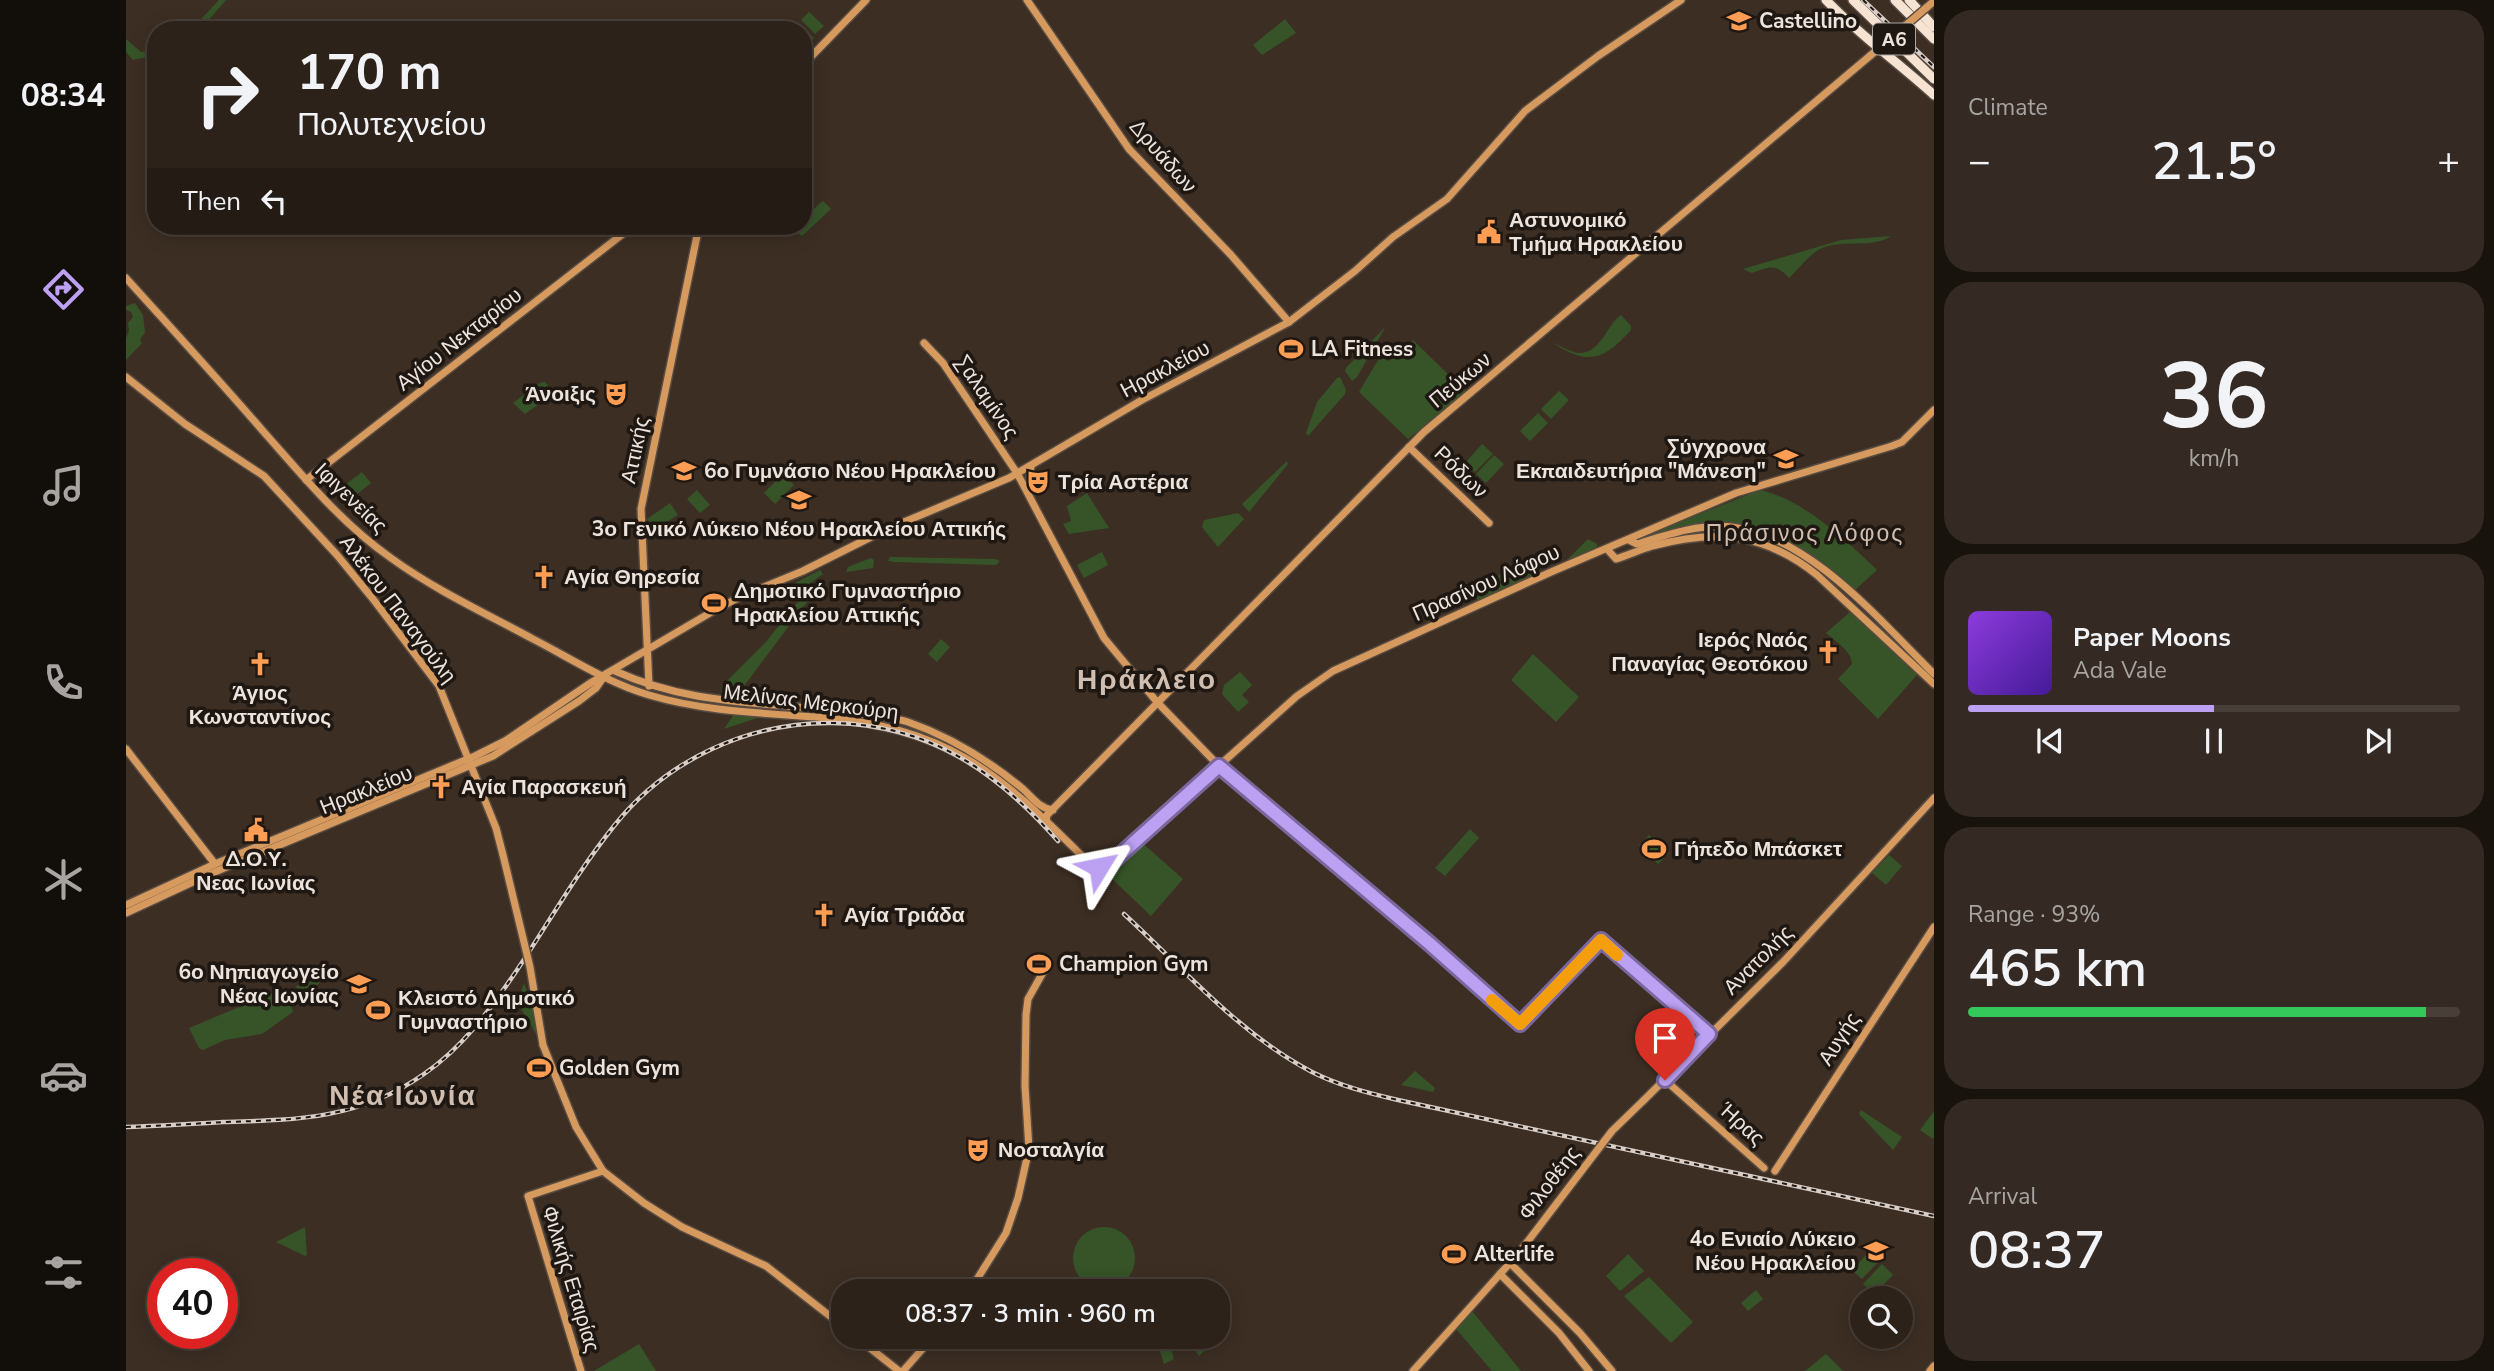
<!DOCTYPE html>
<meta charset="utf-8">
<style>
:root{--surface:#2d221a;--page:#352a23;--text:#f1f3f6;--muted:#a7a4a2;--line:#483f39;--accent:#bca0f2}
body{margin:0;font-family:"Nunito Sans",sans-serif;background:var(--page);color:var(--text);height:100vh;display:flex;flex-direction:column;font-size:26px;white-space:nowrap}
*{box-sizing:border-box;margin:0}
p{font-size:23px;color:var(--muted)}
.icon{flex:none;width:38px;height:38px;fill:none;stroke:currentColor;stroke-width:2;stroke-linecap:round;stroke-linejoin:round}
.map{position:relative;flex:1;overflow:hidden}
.panel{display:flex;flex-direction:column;gap:10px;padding:10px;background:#19130e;width:560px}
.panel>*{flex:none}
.banner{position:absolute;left:21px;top:21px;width:665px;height:214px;border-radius:28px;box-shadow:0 4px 18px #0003,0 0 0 2px var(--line);background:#2d221a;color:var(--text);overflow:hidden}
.buttons{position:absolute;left:1724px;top:1286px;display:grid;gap:14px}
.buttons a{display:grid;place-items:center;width:63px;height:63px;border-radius:50%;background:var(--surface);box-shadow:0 4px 18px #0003,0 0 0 2px var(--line);font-size:35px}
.speed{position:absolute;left:21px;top:1258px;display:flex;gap:14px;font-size:35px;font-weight:700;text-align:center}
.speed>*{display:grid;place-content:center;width:91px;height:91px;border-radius:50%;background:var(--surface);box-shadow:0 4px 18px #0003,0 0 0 2px var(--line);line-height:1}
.speed .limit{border:10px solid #d22;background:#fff;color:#111}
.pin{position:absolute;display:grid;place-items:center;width:60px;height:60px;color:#fff;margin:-72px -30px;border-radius:50% 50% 50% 0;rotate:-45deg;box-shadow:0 0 7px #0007}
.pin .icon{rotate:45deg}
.me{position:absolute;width:77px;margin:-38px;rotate:55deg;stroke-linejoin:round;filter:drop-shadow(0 0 5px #0008)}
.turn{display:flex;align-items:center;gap:24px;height:147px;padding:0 35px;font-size:32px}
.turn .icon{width:91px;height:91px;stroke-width:2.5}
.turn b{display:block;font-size:49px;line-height:60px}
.then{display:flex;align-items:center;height:66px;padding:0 35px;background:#0003;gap:14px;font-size:26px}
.big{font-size:52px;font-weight:600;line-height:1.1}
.panel .tile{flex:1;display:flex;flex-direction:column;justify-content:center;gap:10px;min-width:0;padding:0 24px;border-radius:28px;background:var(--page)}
.panel .dial{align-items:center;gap:0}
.dial b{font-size:91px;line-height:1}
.song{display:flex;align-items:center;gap:21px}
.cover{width:84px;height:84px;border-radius:10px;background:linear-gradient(135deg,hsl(270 70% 55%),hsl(260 70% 35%))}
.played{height:7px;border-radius:4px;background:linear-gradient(90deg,var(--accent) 50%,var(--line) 50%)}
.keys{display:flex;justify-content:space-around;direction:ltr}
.heat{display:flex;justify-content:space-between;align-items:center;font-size:38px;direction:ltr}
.charge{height:10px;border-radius:5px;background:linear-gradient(90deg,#34c759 93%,var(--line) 0)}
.trip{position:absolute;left:705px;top:1279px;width:399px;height:70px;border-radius:28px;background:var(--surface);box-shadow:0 4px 18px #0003,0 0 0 2px var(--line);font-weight:600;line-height:70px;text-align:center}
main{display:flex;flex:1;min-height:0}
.menu{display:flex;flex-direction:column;width:126px;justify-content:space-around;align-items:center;background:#120e0a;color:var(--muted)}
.menu .icon{width:49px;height:49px}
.menu .current{color:var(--accent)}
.menu b{font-size:32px;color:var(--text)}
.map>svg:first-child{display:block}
.green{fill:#365428}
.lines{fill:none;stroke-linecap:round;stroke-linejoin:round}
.secondary-casing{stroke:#584b41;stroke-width:10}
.highway-casing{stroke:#584b41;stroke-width:12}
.secondary{stroke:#d6995e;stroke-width:7}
.highway{stroke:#f6e3d2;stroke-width:9}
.rail-casing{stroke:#d8cec7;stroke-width:4.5}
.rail{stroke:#1e1712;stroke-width:2;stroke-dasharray:5;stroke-linecap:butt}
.secondary-bridge-casing{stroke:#584b41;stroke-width:10;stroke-linecap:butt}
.secondary-bridge{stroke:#d6995e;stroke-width:7}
.route-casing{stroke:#7a689d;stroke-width:18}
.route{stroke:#bca0f2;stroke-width:12}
.slow{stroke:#f59e0b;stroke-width:12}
.labels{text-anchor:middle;stroke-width:7;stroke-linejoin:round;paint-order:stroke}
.shield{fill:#1e1712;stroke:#aea69f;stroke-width:2}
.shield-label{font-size:19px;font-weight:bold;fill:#ece3dc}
.poi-label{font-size:21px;font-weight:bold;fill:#ece3dc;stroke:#1e1712;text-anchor:start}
.street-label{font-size:21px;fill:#ece3dc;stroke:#1e1712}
.neighbourhood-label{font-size:23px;letter-spacing:2px;fill:#d0beb0;stroke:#1e1712}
.district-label{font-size:28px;font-weight:bold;letter-spacing:2px;fill:#d0beb0;stroke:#1e1712}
</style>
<main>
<nav class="menu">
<b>08:34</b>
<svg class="icon current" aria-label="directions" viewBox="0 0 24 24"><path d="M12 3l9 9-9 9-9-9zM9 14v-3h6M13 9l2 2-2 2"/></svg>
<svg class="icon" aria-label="music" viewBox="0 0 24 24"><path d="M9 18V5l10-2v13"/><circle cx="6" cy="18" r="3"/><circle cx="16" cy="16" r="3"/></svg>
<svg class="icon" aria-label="phone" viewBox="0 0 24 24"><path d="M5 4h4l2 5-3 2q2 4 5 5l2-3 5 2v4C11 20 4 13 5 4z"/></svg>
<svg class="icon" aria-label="climate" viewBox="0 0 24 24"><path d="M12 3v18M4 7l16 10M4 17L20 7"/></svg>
<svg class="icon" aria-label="car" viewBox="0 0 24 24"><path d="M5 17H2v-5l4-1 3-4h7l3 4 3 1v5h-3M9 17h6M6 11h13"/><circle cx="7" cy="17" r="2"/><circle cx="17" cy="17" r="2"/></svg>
<svg class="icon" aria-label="filters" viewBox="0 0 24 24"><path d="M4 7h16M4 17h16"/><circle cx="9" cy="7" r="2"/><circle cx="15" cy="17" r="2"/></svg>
</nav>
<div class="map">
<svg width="1808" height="1371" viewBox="0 0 1808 1371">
<rect width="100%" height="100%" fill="#3c2e23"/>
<g class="green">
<path d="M93,0H100L74,30H65Z"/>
<path d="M683,12L698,26L689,34L675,20Z"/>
<path d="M1159,19L1170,33L1136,55L1127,45Z"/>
<path d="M671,22L688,38L678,49L677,30H663Z"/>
<path d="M0,39L15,52L30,50V55L7,60L0,52Z"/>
<path d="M697,201L705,209L676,236L666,228L677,226V218Z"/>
<path d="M1765,236C1746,249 1717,239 1696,248C1683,254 1673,269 1663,278C1650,263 1643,267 1626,273L1617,269L1715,240Z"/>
<path d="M9,303L17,315L19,332L14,340L16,343L0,360V338L3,331L2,323L7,317L5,312L0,310V306Z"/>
<path d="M1495,315L1505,326V330C1477,361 1461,366 1426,342C1433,345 1442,351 1451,353C1475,355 1480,325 1495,315Z"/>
<path d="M1260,326L1231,377L1226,381L1219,371L1220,368Z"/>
<path d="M1287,340L1340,392L1282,439L1233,392L1255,355L1262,361L1276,352Z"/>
<path d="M1214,377L1220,390L1219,394L1182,436L1180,433L1191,402L1211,378Z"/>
<path d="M419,382L425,390L424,396L399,414L387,403L414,383Z"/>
<path d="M1433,391L1443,400L1425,419L1415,409Z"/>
<path d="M1412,413L1422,423L1404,441L1394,431Z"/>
<path d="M1356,444L1367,454L1349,472L1339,463Z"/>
<path d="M1368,455L1378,464L1360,483L1350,474Z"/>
<path d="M1161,461L1162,464L1123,512L1116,504Z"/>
<path d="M1340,467L1357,484L1349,493L1332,476Z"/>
<path d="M236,472L245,483L225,499L216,487Z"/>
<path d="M657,474L668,485L649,504L638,493Z"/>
<path d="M571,490L584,505L574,513L561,499Z"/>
<path d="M1634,490C1677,499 1721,541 1751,570L1728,591C1689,556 1645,520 1591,522C1566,523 1540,532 1516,537Z"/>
<path d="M961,493L983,528L943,534L937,524L945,521L941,506Z"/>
<path d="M544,503L552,515L528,530L521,519Z"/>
<path d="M1112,513L1118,519L1092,547L1076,527L1078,520Z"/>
<path d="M1462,539L1471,544V547L1439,562Z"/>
<path d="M976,552L982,565L958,578L951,565Z"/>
<path d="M764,557L869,559L874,561L870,565L769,562L762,561Z"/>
<path d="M745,558L748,560L747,568L720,572L722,567Z"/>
<path d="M1397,563L1407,575L1352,601L1344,590Z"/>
<path d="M694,570L697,574L672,592L669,583Z"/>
<path d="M697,585L677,607L615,690L606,697L595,693L596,686L639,643L672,602Z"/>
<path d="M1724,612L1791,675L1752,719L1712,679L1726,664C1725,650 1710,642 1700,633Z"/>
<path d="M815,639L824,647L811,662L802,654Z"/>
<path d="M1407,654L1453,697L1430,722L1385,680Z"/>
<path d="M1114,672L1126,685L1116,695L1123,702L1112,712L1096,694L1098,685Z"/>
<path d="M608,714L634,717L598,729Z"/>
<path d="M1344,829L1353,838L1319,876L1309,868Z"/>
<path d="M1523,835L1543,853L1532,864L1513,846Z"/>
<path d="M1013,840L1057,879L1025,916L979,872Z"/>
<path d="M1763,855L1776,866L1760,885L1746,873Z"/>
<path d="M194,979V982L177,1002L170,986Z"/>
<path d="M398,983L402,993H404L413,1039L391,1002Z"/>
<path d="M156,989L160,991L167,1012L136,1034L99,1040L77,1050L73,1048L63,1028Z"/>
<path d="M1289,1071L1309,1088L1307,1092L1275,1085Z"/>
<path d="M1735,1110L1776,1137L1767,1150L1733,1114Z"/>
<path d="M1808,1111V1137L1807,1139L1794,1130Z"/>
<path d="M179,1227L181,1255L179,1256L150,1242Z"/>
<circle cx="978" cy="1258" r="31"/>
<path d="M1742,1253L1752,1262L1736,1279L1726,1270Z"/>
<path d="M1502,1254L1518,1271L1494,1291L1480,1276Z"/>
<path d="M1756,1264L1767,1275L1748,1294L1737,1284Z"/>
<path d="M1523,1277L1567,1322L1545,1343L1498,1296Z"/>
<path d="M1630,1290L1637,1299L1622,1311L1615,1303Z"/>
<path d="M1346,1311L1395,1371H1366L1330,1329Z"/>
<path d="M1035,1337H1071L1083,1346L1073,1356L1067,1347L1061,1348L1058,1341L1044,1345L1048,1359L1038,1364L1033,1348Z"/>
<path d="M513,1344L530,1371H468Z"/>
<path d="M1700,1354L1717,1371H1679Z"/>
</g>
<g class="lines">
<g class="secondary-casing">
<g id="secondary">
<path d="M901,0L1003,149L1105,255L1163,322"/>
<path d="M1800,8L1808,1"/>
<path d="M677,65L740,0"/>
<path d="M0,278C46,329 92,379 137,431C177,476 215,523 265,558C309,590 359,613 407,639C444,658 482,683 523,695C576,711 635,713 690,717C822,727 871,771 961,861L973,868L983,864L1171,696L1207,671L1425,572L1610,493L1766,446L1776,442L1808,410"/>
<path d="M798,343L817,363L891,473L978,638L1031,702L1093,766L1304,944L1394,1024L1475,940L1583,1034"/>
<path d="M0,377L59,424L138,476L211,555L247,599L313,686L370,828L377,855"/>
<path d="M1283,447L1363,523"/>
<path d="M180,480L507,226"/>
<path d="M902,492L905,466"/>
<path d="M1503,540L1511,544C1540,535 1575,523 1606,527C1684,536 1754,621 1808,674"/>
<path d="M1481,549L1490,559C1502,555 1514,550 1526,546C1590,529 1639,533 1691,575L1808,684"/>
<path d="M489,671C566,706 637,701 719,712C740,715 762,716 782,722C825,737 862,760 897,789C906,797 914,809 927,810"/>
<path d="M523,686L515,509L573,226"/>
<path d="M0,749L89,864"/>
<path d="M920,822L921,815L1298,432L1745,55"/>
<path d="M0,905L89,864L349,756L379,741L466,682L589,610L616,596L677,571L759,530L883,478L1016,400L1163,322L1229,271L1267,237L1321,199L1399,111L1472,56L1555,0"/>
<path d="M0,913L84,874L367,756L453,701L470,688L477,678"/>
<path d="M417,1045L450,1127L477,1171L518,1203L556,1227L640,1266L718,1327"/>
<path d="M1539,1080L1638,1168"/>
<path d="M1517,1101L1658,961L1808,798"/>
<path d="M1649,1171L1808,927"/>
<path d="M1384,1263L1454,1333L1486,1371"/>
<path d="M1374,1274L1433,1333L1463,1371"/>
<path d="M843,1292L880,1233L892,1198L903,1149L899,1086L900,1015L902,999L920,967"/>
<path d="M730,1337L773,1371"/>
<path d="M455,1371L402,1196L477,1171"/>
<path d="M777,1371L807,1337"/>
<path d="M1287,1371L1392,1254"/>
<path d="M1804,1371L1808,1366"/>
</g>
</g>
<g class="highway-casing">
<g id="highway">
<path d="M1700,0C1733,35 1773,63 1808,95"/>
<path d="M1727,0L1808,79"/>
<path d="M1769,0L1808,39"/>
<path d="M1783,0L1808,27"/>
</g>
</g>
<use href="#secondary" class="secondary"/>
<use href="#highway" class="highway"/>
<g class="rail-casing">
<g id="rail">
<path d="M1737,0L1808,67"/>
<path d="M998,914C1058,969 1113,1034 1186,1072C1214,1086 1242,1093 1272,1100L1808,1216"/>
<path d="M0,1127C32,1126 65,1124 97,1122C172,1120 234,1119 298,1074C337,1047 363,1011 389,973C422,924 451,872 488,826C541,759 623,722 707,723C804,725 870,771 932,841"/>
</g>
</g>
<use href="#rail" class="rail"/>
<g class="secondary-bridge-casing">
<g id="secondary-bridge">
<path d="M1745,55L1800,8"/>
<path d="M377,855L404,967L417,1045"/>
<path d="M1392,1254L1486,1131L1517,1101"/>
</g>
</g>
<use href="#secondary-bridge" class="secondary-bridge"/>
</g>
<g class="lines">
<g class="route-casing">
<path id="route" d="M973,867L984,864L1093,766L1304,944L1394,1024L1475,940L1583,1034L1539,1080"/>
</g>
<use href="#route" class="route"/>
<path class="slow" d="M1366,1000L1394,1024L1475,940L1491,955"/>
</g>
<defs>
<g id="school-bare" transform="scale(1.89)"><path d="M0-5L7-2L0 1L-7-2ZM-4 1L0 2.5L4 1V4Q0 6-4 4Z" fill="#fc9d53" stroke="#1e1712" stroke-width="2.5" paint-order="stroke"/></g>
<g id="civic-bare" transform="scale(1.89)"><path d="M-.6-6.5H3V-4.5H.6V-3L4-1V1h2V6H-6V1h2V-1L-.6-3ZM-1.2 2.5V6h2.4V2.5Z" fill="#fc9d53" stroke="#1e1712" stroke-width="2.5" paint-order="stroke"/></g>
<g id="stadium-bare" transform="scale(1.89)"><path d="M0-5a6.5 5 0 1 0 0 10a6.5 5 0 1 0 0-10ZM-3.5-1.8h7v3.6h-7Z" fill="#fc9d53" stroke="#1e1712" stroke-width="2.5" paint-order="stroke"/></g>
<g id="theatre-bare" transform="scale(1.89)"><path d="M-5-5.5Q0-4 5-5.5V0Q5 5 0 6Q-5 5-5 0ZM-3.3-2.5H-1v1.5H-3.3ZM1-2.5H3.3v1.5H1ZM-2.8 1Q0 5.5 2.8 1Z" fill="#fc9d53" stroke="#1e1712" stroke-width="2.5" paint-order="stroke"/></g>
<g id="church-bare" transform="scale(1.89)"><path d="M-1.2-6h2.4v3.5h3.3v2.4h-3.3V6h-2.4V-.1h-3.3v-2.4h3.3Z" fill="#fc9d53" stroke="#1e1712" stroke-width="2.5" paint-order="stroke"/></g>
</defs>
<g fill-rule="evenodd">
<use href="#school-bare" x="1613" y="21"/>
<use href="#civic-bare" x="1363" y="232"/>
<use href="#stadium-bare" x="1165" y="349"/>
<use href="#theatre-bare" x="490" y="394"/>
<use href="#school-bare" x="1660" y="459"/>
<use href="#school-bare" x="558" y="471"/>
<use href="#theatre-bare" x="912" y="482"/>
<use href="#school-bare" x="673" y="500"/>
<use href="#church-bare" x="418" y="577"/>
<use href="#stadium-bare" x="588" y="603"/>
<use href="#church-bare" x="1702" y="652"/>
<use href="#church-bare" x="134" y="664"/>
<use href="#church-bare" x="315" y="787"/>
<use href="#civic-bare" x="130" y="830"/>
<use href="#stadium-bare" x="1528" y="849"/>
<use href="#church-bare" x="698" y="915"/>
<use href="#stadium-bare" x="913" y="964"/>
<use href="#school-bare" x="233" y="984"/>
<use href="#stadium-bare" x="252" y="1010"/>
<use href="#stadium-bare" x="413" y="1068"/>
<use href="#theatre-bare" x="852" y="1150"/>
<use href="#school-bare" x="1750" y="1251"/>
<use href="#stadium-bare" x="1328" y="1254"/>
</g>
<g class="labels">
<rect class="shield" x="1747" y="23.5" width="42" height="31" rx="5"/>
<g class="shield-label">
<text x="1768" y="46">Α6</text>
</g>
<g class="poi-label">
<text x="1633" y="28">Castellino</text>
<text x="1383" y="227">Αστυνομικό<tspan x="1383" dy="24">Τμήμα Ηρακλείου</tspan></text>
<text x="1185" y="356">LA Fitness</text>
<text x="470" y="401" text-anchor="end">Άνοιξις</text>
<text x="1640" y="454" text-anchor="end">Σύγχρονα<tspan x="1640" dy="24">Εκπαιδευτήρια "Μάνεση"</tspan></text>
<text x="578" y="478">6ο Γυμνάσιο Νέου Ηρακλείου</text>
<text x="932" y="489">Τρία Αστέρια</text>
<text x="673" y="536" text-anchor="middle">3ο Γενικό Λύκειο Νέου Ηρακλείου Αττικής</text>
<text x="438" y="584">Αγία Θηρεσία</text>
<text x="608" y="598">Δημοτικό Γυμναστήριο<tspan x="608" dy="24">Ηρακλείου Αττικής</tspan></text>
<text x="1682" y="647" text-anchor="end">Ιερός Ναός<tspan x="1682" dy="24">Παναγίας Θεοτόκου</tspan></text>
<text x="134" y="700" text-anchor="middle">Άγιος<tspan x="134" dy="24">Κωνσταντίνος</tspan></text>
<text x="335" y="794">Αγία Παρασκευή</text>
<text x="1548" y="856">Γήπεδο Μπάσκετ</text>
<text x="130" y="866" text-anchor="middle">Δ.Ο.Υ.<tspan x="130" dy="24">Νεας Ιωνίας</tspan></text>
<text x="718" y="922">Αγία Τριάδα</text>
<text x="933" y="971">Champion Gym</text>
<text x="213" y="979" text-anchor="end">6ο Νηπιαγωγείο<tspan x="213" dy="24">Νέας Ιωνίας</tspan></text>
<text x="272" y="1005">Κλειστό Δημοτικό<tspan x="272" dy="24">Γυμναστήριο</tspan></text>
<text x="433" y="1075">Golden Gym</text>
<text x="872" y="1157">Νοσταλγία</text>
<text x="1730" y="1246" text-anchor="end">4ο Ενιαίο Λύκειο<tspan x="1730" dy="24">Νέου Ηρακλείου</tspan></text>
<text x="1348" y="1261">Alterlife</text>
</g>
<g class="street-label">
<text transform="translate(1037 156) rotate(49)" y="7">Δρυάδων</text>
<text transform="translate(333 339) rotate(-38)" y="7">Αγίου Νεκταρίου</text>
<text transform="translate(1039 369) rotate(-28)" y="7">Ηρακλείου</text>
<text transform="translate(1334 380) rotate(-40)" y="7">Πεύκων</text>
<text transform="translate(861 397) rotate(56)" y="7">Σαλαμίνος</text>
<text transform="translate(509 450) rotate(-78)" y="7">Αττικής</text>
<text transform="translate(1335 472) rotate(44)" y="7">Ρόδων</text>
<text transform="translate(225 498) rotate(44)" y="7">Ιφιγενείας</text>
<text transform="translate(1360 583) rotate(-24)" y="7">Πρασίνου Λόφου</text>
<text transform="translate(272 609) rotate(53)" y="7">Αλέκου Παναγούλη</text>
<text transform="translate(685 702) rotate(7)" y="7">Μελίνας Μερκούρη</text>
<text transform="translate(240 790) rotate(-22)" y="7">Ηρακλείου</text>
<text transform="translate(1632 960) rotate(-45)" y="7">Ανατολής</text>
<text transform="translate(1713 1039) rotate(-57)" y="7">Αυγής</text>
<text transform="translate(1616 1124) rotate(42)" y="7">Ήρας</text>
<text transform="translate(1423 1183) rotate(-53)" y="7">Φιλοθέης</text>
<text transform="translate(445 1279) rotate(73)" y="7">Φιλικής Εταιρίας</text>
</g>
<g class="neighbourhood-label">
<text x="1679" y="541">Πράσινος Λόφος</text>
</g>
<g class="district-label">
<text x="1021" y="689">Ηράκλειο</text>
<text x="277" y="1105">Νέα Ιωνία</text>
</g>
</g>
</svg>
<div class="buttons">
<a><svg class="icon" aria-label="search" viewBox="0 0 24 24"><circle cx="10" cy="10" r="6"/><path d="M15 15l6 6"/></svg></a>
</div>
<div class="speed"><div class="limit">40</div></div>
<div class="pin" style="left:1539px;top:1080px;background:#d93025"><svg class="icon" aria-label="arrive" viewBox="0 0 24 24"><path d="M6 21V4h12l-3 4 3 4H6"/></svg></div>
<svg class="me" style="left:973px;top:867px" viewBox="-20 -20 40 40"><path d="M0-17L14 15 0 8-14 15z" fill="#bca0f2" stroke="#fff" stroke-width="4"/></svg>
<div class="trip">08:37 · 3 min · 960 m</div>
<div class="banner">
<div class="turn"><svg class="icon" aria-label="right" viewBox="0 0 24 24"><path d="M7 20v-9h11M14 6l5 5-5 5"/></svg><div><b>170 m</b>Πολυτεχνείου</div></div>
<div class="then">Then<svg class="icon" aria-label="left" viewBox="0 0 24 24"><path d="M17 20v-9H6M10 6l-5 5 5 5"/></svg></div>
</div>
</div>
<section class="panel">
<div class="tile"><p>Climate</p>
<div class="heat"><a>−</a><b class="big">21.5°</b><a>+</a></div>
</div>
<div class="tile dial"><b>36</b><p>km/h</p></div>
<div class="tile">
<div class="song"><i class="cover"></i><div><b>Paper Moons</b><p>Ada Vale</p></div></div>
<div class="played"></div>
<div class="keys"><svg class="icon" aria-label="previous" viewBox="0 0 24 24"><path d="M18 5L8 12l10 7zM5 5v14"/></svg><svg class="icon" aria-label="pause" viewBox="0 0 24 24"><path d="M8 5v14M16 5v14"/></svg><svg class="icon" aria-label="next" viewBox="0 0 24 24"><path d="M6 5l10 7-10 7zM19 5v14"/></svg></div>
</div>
<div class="tile"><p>Range · 93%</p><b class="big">465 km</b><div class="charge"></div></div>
<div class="tile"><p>Arrival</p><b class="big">08:37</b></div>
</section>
</main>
